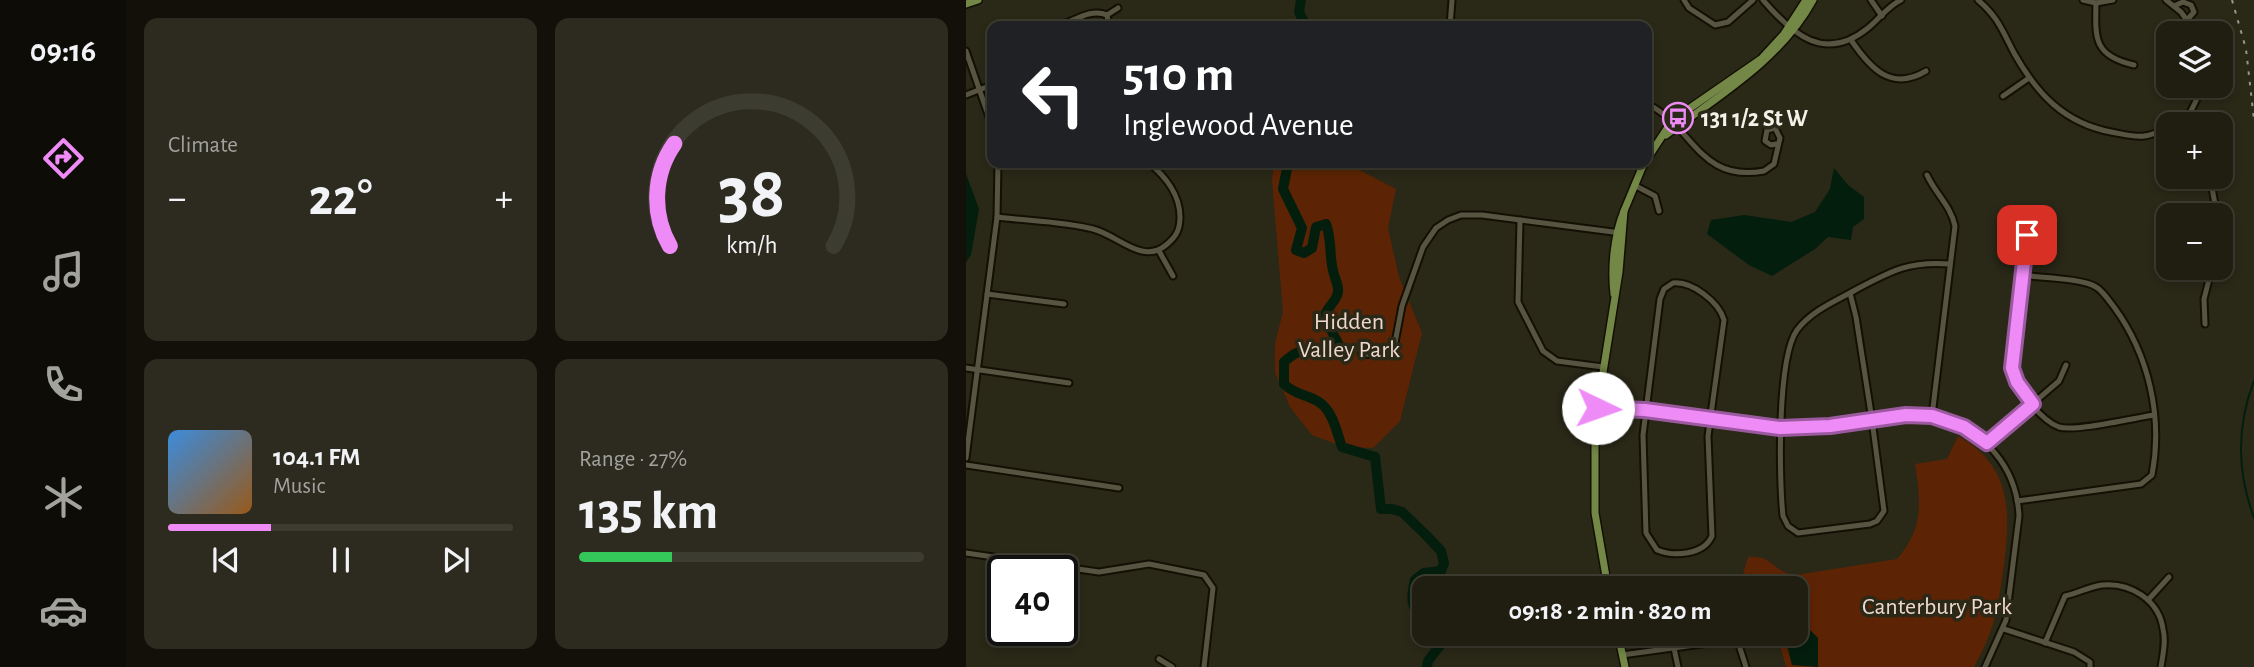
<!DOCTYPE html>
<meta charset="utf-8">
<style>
:root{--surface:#201e11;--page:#2d2b1f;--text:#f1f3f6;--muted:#a2a29f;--line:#3d3c31;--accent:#ef8bf6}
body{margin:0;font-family:"Alegreya Sans",sans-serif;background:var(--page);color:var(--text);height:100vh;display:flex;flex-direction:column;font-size:26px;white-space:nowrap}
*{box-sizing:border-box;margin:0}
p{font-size:23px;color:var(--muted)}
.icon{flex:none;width:38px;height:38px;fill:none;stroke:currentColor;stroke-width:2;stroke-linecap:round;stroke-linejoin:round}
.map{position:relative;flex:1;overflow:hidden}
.drawer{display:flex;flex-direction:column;gap:18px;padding:18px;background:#121009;width:840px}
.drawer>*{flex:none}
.guide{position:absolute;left:21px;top:21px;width:665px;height:147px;border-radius:14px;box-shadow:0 4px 10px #0003,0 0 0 2px var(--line);background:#202124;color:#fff;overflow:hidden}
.fabs{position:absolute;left:1190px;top:21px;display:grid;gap:14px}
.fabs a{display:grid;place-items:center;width:77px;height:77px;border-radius:14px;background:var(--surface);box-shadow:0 4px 10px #0003,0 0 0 2px var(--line);font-size:35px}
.speed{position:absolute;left:21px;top:555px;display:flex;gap:14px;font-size:35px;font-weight:700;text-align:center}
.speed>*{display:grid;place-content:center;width:91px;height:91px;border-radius:50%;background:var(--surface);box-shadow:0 4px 10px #0003,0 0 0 2px var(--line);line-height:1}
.speed .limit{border:4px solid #111;border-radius:10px;background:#fff;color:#111}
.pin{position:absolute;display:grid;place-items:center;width:60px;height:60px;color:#fff;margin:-30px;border-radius:14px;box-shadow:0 4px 10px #0006}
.me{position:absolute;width:77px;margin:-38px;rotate:93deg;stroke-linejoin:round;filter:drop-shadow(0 0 5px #0008)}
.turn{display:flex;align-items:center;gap:24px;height:147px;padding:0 21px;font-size:32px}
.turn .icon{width:91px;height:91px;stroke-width:2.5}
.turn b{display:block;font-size:49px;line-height:60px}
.big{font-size:52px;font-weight:600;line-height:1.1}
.drawer .widget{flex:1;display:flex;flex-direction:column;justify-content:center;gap:10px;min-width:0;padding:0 24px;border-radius:14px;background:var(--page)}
.drawer .dial{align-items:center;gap:0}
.dial svg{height:182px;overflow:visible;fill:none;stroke:var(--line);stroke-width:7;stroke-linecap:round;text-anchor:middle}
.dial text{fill:var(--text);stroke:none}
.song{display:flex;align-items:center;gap:21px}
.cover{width:84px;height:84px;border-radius:10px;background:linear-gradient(135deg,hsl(210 70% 55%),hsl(30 70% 35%))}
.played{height:7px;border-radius:4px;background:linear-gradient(90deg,var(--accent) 30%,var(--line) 30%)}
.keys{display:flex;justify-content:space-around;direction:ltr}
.heat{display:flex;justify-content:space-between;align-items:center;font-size:38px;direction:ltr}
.charge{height:10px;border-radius:5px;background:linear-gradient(90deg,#34c759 27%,var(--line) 0)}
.drawer .tiles{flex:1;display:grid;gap:18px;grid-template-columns:repeat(2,1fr)}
.trip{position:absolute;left:446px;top:576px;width:396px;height:70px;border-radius:14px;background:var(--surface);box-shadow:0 4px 10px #0003,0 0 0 2px var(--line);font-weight:600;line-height:70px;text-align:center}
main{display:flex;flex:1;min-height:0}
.tab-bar{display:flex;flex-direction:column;width:126px;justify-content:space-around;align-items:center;background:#0d0c07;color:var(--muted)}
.tab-bar .icon{width:49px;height:49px}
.tab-bar .on{color:var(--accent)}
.tab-bar b{font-size:32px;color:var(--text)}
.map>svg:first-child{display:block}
.green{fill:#5c2404}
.water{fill:#031e0d}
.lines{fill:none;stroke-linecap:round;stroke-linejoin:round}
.stream{stroke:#031e0d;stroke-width:2}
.river{stroke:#031e0d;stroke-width:10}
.minor-casing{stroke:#131003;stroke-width:9}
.major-casing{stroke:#131003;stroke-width:10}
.minor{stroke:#575442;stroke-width:5}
.major{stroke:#738747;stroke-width:7}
.rail{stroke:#99978a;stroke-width:2;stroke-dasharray:3.5 7;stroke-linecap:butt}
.route-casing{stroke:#9b5aa0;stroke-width:18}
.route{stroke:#ef8bf6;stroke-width:12}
.labels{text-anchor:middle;stroke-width:7;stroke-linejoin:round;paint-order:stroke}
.poi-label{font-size:24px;font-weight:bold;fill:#f4f2e8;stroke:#2a2817;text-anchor:start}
.park-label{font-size:24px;fill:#f0d8ce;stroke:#2a2817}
</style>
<main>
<nav class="tab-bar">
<b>09:16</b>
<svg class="icon on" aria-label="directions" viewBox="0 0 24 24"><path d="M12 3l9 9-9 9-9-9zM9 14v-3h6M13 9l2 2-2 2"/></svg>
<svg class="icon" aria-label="music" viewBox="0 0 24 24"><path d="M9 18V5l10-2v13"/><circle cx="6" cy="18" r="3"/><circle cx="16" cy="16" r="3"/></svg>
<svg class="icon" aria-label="phone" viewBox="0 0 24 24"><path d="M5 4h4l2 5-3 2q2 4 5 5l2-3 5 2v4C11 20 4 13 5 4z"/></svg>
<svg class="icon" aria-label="climate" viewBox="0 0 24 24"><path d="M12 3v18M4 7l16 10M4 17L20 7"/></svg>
<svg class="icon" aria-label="car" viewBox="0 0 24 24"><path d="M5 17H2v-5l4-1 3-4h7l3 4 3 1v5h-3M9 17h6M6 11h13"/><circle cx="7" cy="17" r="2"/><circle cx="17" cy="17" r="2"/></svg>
</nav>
<section class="drawer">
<div class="tiles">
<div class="widget"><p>Climate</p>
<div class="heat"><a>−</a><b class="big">22°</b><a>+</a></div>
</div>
<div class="widget dial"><svg viewBox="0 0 100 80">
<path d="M14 69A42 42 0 1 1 86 69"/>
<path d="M14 69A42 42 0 0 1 16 24" stroke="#ef8bf6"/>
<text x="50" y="56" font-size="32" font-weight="700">38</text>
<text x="50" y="72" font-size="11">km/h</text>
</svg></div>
<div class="widget">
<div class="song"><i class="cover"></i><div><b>104.1 FM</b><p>Music</p></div></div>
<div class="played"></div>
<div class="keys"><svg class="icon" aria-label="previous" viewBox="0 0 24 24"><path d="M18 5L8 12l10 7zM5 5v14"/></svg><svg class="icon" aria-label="pause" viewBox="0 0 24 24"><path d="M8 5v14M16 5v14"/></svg><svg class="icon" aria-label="next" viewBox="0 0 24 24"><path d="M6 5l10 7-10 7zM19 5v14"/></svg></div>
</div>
<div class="widget"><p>Range · 27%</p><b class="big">135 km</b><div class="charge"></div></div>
</div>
</section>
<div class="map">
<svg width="1288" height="667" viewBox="0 0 1288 667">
<rect width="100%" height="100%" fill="#2a2817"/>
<g class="green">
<path d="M308,163H380L430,189L422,228L433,277L456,333L434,421L407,448L378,447L346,435L324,407L309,372V343L317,312L306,180Z"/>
<path d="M992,436C1045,465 1045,511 1038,564C1032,608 1030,627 1008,667H820L811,634H830V588H773L782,557C808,555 807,573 830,575L931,559C958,528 955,502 949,464L981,459Z"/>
</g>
<g class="water">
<path d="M868,168L882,185L898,197V219L887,227L885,240L862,237L849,249L806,276L783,265L741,234L745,220L778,215L825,222L849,212L864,189Z"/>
<path d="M0,174L13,209L5,255L0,262Z"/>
<path d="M830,616L852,638V667L826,665L818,634H830Z"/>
</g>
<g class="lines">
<path class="stream" d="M1288,381C1270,427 1271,472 1288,518"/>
<g class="river">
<path d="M335,0L333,12L340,26"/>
<path d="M322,163L317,189L336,228L330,250L338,253L346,248L350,227L360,224C366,240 363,255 367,270C368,278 373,284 372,292C371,301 361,307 358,317L372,343L370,351C352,359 345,337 318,362V384C329,395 340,394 353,402C367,411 371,433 376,447L409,457L415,509H426L436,512L459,534L475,551L478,563L475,571L458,573L449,580C445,596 444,609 458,620"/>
<path d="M461,667L462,661L475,644L474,634"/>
</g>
<g class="minor-casing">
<g id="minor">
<path d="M718,0L723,8L749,25L762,22L787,0"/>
<path d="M797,0C827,35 859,63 902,28C913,19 922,6 935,0"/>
<path d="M905,0L916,16"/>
<path d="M1012,0C1032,17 1036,30 1048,53C1071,94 1098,123 1145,132C1172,137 1176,140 1202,128"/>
<path d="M1117,0L1130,3L1147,0"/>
<path d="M1200,0L1215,12L1230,33"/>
<path d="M1130,3C1129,39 1128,56 1168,65"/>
<path d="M1208,6L1217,2L1225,5L1228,12L1221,20"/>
<path d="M141,15L143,26"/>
<path d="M92,26C109,21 124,8 141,15L152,8"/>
<path d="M484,26L486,0"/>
<path d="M885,40C904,68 925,92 960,71"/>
<path d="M0,51L26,126"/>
<path d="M0,95L26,85"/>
<path d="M1037,96L1063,78"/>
<path d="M681,104C727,125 732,183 798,171L808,164L814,138L809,128L801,130L799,141L805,145L810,144"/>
<path d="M1211,124L1225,111L1237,86"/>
<path d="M961,175C969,193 985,206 989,226L966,416"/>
<path d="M1244,177L1251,215"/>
<path d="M668,185L689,196L693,211"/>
<path d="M31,217C62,221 97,221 127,229C152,235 176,265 200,245C210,237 214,230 214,217C214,195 199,176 183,163"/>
<path d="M1071,218C1067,224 1063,230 1061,237C1056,256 1043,360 1048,375C1052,391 1076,421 1093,427C1109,432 1168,418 1188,415"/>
<path d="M554,220L552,302L577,351L591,361L637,367"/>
<path d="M1201,221H1202"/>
<path d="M193,251L207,276"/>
<path d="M707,283C726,281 753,302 758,320L742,436L746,536C738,555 708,557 691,550L680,533L677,435L694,299L698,289Z"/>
<path d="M884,293L890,317L906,420L918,511L911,521L904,524L832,533L822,526L817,516C813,479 811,358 831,330C846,310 872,300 893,288C927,270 944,261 984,264"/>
<path d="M21,294L98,304"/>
<path d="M1239,324L1238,299L1246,268"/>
<path d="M395,354L416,355L428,348L436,306L457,247L470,228L482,220L495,215H516L655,233"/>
<path d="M0,368L103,383"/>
<path d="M633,400C694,409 756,425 817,428C888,430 976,386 1029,453C1044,471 1052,493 1053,516L1040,620L1019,667"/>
<path d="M632,408L671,410"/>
<path d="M1021,443L1093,381L1100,365"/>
<path d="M0,458L31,217L32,163"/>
<path d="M0,465L153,488"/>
<path d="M1051,501L1175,484L1186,475C1197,417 1183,355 1148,307C1143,301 1137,291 1130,287C1115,278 1075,278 1056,275"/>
<path d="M0,553L133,572L183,564L238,575L247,588L238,667"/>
<path d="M1182,600L1203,577"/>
<path d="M1038,629L1108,652L1124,662V667"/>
<path d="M1079,643L1099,596C1112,593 1123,587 1136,585C1164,582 1193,600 1197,629C1200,641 1197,654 1195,667"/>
<path d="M708,648L712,667"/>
<path d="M656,655L765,640L773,645L780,667"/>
<path d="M193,659L206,667"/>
</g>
</g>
<g class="major-casing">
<g id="major">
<path d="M0,4L12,0"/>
<path d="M700,135C754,95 814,60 847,0"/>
<path d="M681,159L702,127L714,115L795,59L818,34L840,0"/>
<path d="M658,211L678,163"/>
<path d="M642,588L629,513V446L635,385L653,272L658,211C648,236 645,267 648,294"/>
<path d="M652,634L659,667"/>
</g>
</g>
<use href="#minor" class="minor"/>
<use href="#major" class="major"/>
<path class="rail" d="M1266,0L1280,49L1288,120"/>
</g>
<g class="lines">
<g class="route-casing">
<path id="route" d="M632,408L679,410L814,428L864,426L940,415L966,416L998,427L1021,443L1067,404L1051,382L1046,368L1061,235"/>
</g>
<use href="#route" class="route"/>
</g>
<defs>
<g id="bus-ring" transform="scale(1.575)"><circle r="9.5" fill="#2a2817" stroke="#ef8bf6" stroke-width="1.5"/><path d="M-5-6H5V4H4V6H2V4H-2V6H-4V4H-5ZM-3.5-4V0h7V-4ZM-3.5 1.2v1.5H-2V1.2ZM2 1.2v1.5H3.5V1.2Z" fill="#ef8bf6"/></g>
</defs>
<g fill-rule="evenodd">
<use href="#bus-ring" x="712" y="118"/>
</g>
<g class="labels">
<g class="poi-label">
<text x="735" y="126">131 1/2 St W</text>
</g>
<g class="park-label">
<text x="383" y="329">Hidden<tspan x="383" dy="28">Valley Park</tspan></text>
<text x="971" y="614">Canterbury Park</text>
</g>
</g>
</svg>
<div class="fabs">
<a><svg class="icon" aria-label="layers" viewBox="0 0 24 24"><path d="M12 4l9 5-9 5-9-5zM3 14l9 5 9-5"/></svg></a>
<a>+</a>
<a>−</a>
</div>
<div class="speed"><div class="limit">40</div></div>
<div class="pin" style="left:1061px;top:235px;background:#d93025"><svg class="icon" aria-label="arrive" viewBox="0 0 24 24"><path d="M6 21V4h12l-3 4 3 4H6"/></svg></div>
<svg class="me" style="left:632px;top:408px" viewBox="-20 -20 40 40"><circle r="19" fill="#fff"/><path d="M0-13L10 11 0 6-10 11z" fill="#ef8bf6"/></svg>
<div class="trip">09:18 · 2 min · 820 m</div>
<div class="guide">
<div class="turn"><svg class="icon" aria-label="left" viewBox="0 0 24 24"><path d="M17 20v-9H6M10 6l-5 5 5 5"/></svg><div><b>510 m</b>Inglewood Avenue</div></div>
</div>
</div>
</main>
